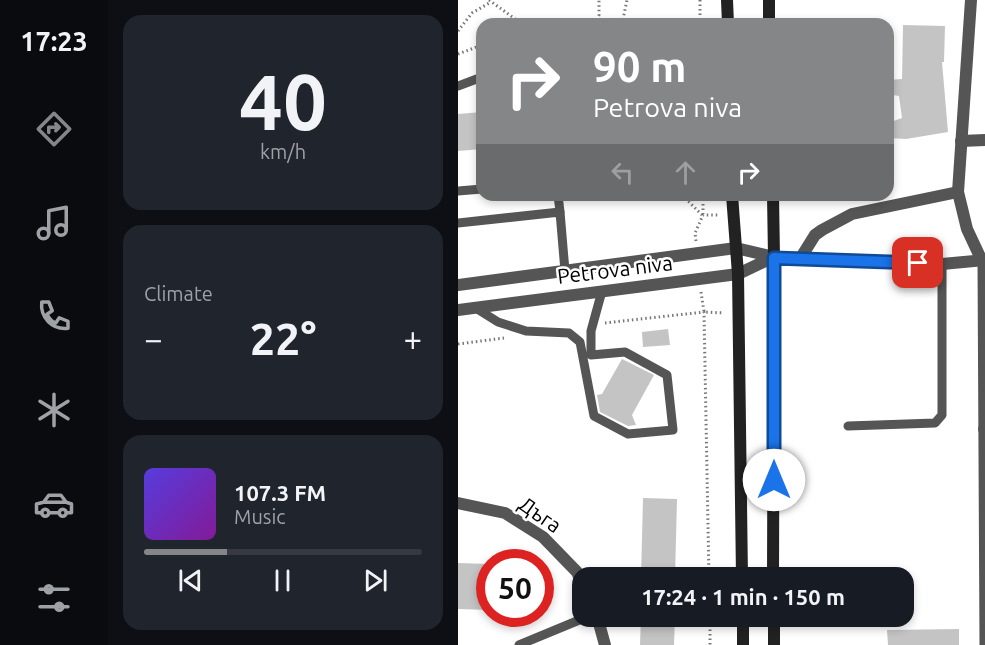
<!DOCTYPE html>
<meta charset="utf-8">
<style>
:root{--surface:#171b24;--page:#20242c;--text:#f1f3f6;--muted:#9ea1a6;--line:#363941;--accent:#858687}
body{margin:0;font-family:Ubuntu,sans-serif;background:var(--page);color:var(--text);height:100vh;display:flex;flex-direction:column;font-size:22px;white-space:nowrap}
*{box-sizing:border-box;margin:0}
p{font-size:20px;color:var(--muted)}
.icon{flex:none;width:33px;height:33px;fill:none;stroke:currentColor;stroke-width:2;stroke-linecap:round;stroke-linejoin:round}
.map{position:relative;flex:1;overflow:hidden}
.panel{display:flex;flex-direction:column;gap:15px;padding:15px;background:#0d0f14;width:350px}
.panel>*{flex:none}
.top-card{position:absolute;left:18px;top:18px;width:418px;height:183px;border-radius:18px;box-shadow:0 3px 9px #0003;background:#858687;color:#fff;overflow:hidden}
.speed{position:absolute;left:18px;top:549px;display:flex;gap:12px;font-size:30px;font-weight:700;text-align:center}
.speed>*{display:grid;place-content:center;width:78px;height:78px;border-radius:50%;background:var(--surface);box-shadow:0 3px 9px #0003;line-height:1}
.speed .limit{border:9px solid #d22;background:#fff;color:#111}
.pin{position:absolute;display:grid;place-items:center;width:51px;height:51px;color:#fff;margin:-26px;border-radius:12px;box-shadow:0 3px 9px #0006}
.me{position:absolute;width:66px;margin:-33px;rotate:0deg;stroke-linejoin:round;filter:drop-shadow(0 0 4px #0008)}
.turn{display:flex;align-items:center;gap:21px;height:126px;padding:0 18px;font-size:27px}
.turn .icon{width:78px;height:78px;stroke-width:2.5}
.turn b{display:block;font-size:42px;line-height:51px}
.lanes{display:flex;align-items:center;height:57px;padding:0 18px;background:#0003;justify-content:center;gap:30px;direction:ltr}
.lanes .off{opacity:.35}
.big{font-size:45px;font-weight:700;line-height:1.1}
.panel .card{flex:1;display:flex;flex-direction:column;justify-content:center;gap:9px;min-width:0;padding:0 21px;border-radius:18px;background:var(--page)}
.panel .dial{align-items:center;gap:0}
.dial b{font-size:78px;line-height:1}
.song{display:flex;align-items:center;gap:18px}
.cover{width:72px;height:72px;border-radius:9px;background:linear-gradient(135deg,hsl(250 70% 55%),hsl(290 70% 35%))}
.played{height:6px;border-radius:3px;background:linear-gradient(90deg,var(--accent) 30%,var(--line) 30%)}
.keys{display:flex;justify-content:space-around;direction:ltr}
.heat{display:flex;justify-content:space-between;align-items:center;font-size:33px;direction:ltr}
.trip{position:absolute;left:114px;top:567px;width:342px;height:60px;border-radius:18px;background:var(--surface);box-shadow:0 3px 9px #0003;font-weight:700;line-height:60px;text-align:center}
main{display:flex;flex:1;min-height:0}
.menu{display:flex;flex-direction:column;width:108px;justify-content:space-around;align-items:center;background:#090b0e;color:var(--muted)}
.menu .icon{width:42px;height:42px}
.menu .current{color:var(--accent)}
.menu b{font-size:27px;color:var(--text)}
.map>svg:first-child{display:block}
.building{fill:#c4c4c4}
.lines{fill:none;stroke-linecap:round;stroke-linejoin:round}
.path{stroke:#777;stroke-width:3;stroke-dasharray:1.5 3;stroke-linecap:butt}
.service{stroke:#555;stroke-width:9}
.minor{stroke:#555;stroke-width:12}
.tertiary{stroke:#555;stroke-width:12}
.secondary{stroke:#222;stroke-width:12}
.route-casing{stroke:#114b97;stroke-width:15}
.route{stroke:#1a73e8;stroke-width:10}
.labels{text-anchor:middle;stroke-width:5;stroke-linejoin:round;paint-order:stroke}
.street-label{font-size:21px;fill:#000;stroke:#fff}
</style>
<main>
<nav class="menu">
<b>17:23</b>
<svg class="icon current" aria-label="directions" viewBox="0 0 24 24"><path d="M12 3l9 9-9 9-9-9zM9 14v-3h6M13 9l2 2-2 2"/></svg>
<svg class="icon" aria-label="music" viewBox="0 0 24 24"><path d="M9 18V5l10-2v13"/><circle cx="6" cy="18" r="3"/><circle cx="16" cy="16" r="3"/></svg>
<svg class="icon" aria-label="phone" viewBox="0 0 24 24"><path d="M5 4h4l2 5-3 2q2 4 5 5l2-3 5 2v4C11 20 4 13 5 4z"/></svg>
<svg class="icon" aria-label="climate" viewBox="0 0 24 24"><path d="M12 3v18M4 7l16 10M4 17L20 7"/></svg>
<svg class="icon" aria-label="car" viewBox="0 0 24 24"><path d="M5 17H2v-5l4-1 3-4h7l3 4 3 1v5h-3M9 17h6M6 11h13"/><circle cx="7" cy="17" r="2"/><circle cx="17" cy="17" r="2"/></svg>
<svg class="icon" aria-label="filters" viewBox="0 0 24 24"><path d="M4 7h16M4 17h16"/><circle cx="9" cy="7" r="2"/><circle cx="15" cy="17" r="2"/></svg>
</nav>
<section class="panel">
<div class="card dial"><b>40</b><p>km/h</p></div>
<div class="card"><p>Climate</p>
<div class="heat"><a>−</a><b class="big">22°</b><a>+</a></div>
</div>
<div class="card">
<div class="song"><i class="cover"></i><div><b>107.3 FM</b><p>Music</p></div></div>
<div class="played"></div>
<div class="keys"><svg class="icon" aria-label="previous" viewBox="0 0 24 24"><path d="M18 5L8 12l10 7zM5 5v14"/></svg><svg class="icon" aria-label="pause" viewBox="0 0 24 24"><path d="M8 5v14M16 5v14"/></svg><svg class="icon" aria-label="next" viewBox="0 0 24 24"><path d="M6 5l10 7-10 7zM19 5v14"/></svg></div>
</div>
</section>
<div class="map">
<svg width="528" height="645" viewBox="0 0 528 645">
<rect width="100%" height="100%" fill="#fff"/>
<g class="building">
<path d="M445,25L487,26L486,62H484L490,132L448,139L430,138V123L444,118L441,96L430,94V80L444,79Z"/>
<path d="M24,112V149L0,151V114Z"/>
<path d="M210,329L212,345L185,347L184,332Z"/>
<path d="M164,359L196,375L174,415L178,425L170,426L142,412L139,395L144,394Z"/>
<path d="M185,498L219,499L217,578H183Z"/>
<path d="M0,563L32,564V610L0,609Z"/>
<path d="M183,616H217L216,645H182Z"/>
<path d="M501,629V645H430L429,630Z"/>
</g>
<g class="lines">
<g class="path">
<path d="M31,0L64,24"/>
<path d="M242,0V24"/>
<path d="M137,24L141,15V0"/>
<path d="M164,24L169,0"/>
<path d="M0,31L14,13L33,2"/>
<path d="M0,54L24,45"/>
<path d="M224,195L244,215"/>
<path d="M245,195V214"/>
<path d="M238,241L237,233L245,215H262"/>
<path d="M243,292L246,312L266,313"/>
<path d="M147,323L246,312L251,578"/>
<path d="M0,344L46,338"/>
<path d="M252,616V645"/>
</g>
<g class="service">
<path d="M0,86L24,77"/>
<path d="M0,191L24,189"/>
<path d="M100,195L102,212"/>
<path d="M0,223L102,212L107,271"/>
<path d="M524,261L526,645"/>
<path d="M16,307L40,322L68,331L111,333L122,342L136,416L170,434L215,430L209,375L167,352L133,355V331L144,291"/>
<path d="M390,426L477,423L484,415V264"/>
<path d="M61,645L131,616"/>
</g>
<g class="minor">
<path d="M513,0L500,192L509,229L524,261"/>
<path d="M503,141L528,140"/>
<path d="M316,257L484,264L528,260"/>
<path d="M342,259L357,235L364,230L394,214L500,192"/>
<path d="M526,429H528"/>
<path d="M0,503L47,513L85,537L119,572L124,584"/>
<path d="M139,616L147,645"/>
</g>
<g class="tertiary">
<path d="M0,285L278,248L316,257"/>
<path d="M0,310L280,274L316,257"/>
</g>
<g class="secondary">
<path d="M269,0L270,24"/>
<path d="M311,0V24"/>
<path d="M274,195L280,274L284,578"/>
<path d="M315,195L316,257L315,578"/>
<path d="M285,616V645"/>
<path d="M316,616V645"/>
</g>
</g>
<g class="lines">
<g class="route-casing">
<path id="route" d="M316,480V258L460,263"/>
</g>
<use href="#route" class="route"/>
</g>
<g class="labels">
<g class="street-label">
<text transform="translate(157 270) rotate(-7)" y="7">Petrova niva</text>
<text transform="translate(82 515) rotate(35)" y="7">Дъга</text>
</g>
</g>
</svg>
<div class="speed"><div class="limit">50</div></div>
<div class="pin" style="left:460px;top:263px;background:#d93025"><svg class="icon" aria-label="arrive" viewBox="0 0 24 24"><path d="M6 21V4h12l-3 4 3 4H6"/></svg></div>
<svg class="me" style="left:316px;top:480px" viewBox="-20 -20 40 40"><circle r="19" fill="#fff"/><path d="M0-13L10 11 0 6-10 11z" fill="#1a73e8"/></svg>
<div class="trip">17:24 · 1 min · 150 m</div>
<div class="top-card">
<div class="turn"><svg class="icon" aria-label="right" viewBox="0 0 24 24"><path d="M7 20v-9h11M14 6l5 5-5 5"/></svg><div><b>90 m</b>Petrova niva</div></div>
<div class="lanes"><svg class="icon off" aria-label="left" viewBox="0 0 24 24"><path d="M17 20v-9H6M10 6l-5 5 5 5"/></svg><svg class="icon off" aria-label="ahead" viewBox="0 0 24 24"><path d="M12 20V5M6 11l6-6 6 6"/></svg><svg class="icon" aria-label="right" viewBox="0 0 24 24"><path d="M7 20v-9h11M14 6l5 5-5 5"/></svg></div>
</div>
</div>
</main>
